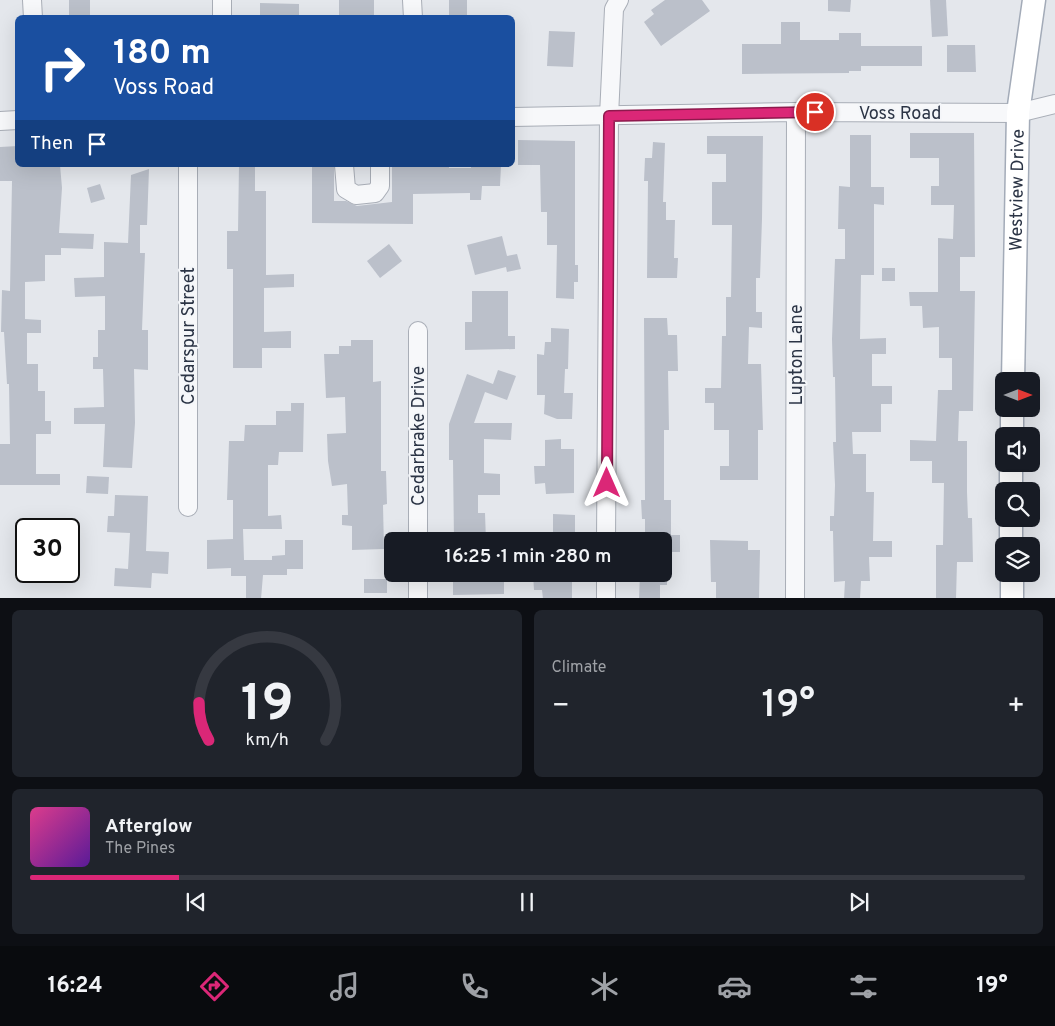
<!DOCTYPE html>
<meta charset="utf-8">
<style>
:root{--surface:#171b24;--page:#20242c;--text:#f1f3f6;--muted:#9ea1a6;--line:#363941;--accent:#db2777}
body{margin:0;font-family:Overpass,sans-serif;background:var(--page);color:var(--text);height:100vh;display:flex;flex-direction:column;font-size:19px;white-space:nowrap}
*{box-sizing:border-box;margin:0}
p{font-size:16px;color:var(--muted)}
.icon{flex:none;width:28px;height:28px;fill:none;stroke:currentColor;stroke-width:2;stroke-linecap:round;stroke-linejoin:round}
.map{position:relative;height:598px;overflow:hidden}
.details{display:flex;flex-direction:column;gap:12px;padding:12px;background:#0d0f14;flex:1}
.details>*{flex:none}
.top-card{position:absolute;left:15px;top:15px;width:500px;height:152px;border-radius:8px;box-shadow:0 5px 20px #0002;background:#1a4fa0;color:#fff;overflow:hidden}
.needle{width:32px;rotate:90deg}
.controls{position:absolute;left:995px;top:372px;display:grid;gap:10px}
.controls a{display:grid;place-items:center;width:45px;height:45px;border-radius:8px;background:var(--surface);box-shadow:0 5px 20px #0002;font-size:25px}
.speed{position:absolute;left:15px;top:518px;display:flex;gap:10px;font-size:25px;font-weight:700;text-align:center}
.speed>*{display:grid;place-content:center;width:65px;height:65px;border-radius:50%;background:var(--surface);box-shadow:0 5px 20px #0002;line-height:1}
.speed .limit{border:2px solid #111;border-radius:8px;background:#fff;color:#111}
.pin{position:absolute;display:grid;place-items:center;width:42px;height:42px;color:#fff;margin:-21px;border:2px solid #fff;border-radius:50%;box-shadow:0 1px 5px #0007}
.me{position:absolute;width:55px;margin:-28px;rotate:0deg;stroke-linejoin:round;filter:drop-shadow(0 0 4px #0008)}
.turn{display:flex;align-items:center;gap:18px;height:105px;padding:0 15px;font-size:22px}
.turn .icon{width:65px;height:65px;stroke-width:2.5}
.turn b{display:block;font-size:35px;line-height:42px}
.then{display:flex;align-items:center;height:48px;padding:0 15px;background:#0003;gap:10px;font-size:19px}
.big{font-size:38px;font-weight:600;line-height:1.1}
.details .widget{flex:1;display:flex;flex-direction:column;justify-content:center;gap:8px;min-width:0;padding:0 18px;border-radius:8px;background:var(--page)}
.details .dial{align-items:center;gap:0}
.dial svg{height:130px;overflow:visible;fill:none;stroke:var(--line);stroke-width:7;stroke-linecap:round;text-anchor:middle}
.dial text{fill:var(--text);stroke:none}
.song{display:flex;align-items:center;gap:15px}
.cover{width:60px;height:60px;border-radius:8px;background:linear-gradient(135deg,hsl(330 70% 55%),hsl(270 70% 35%))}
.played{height:5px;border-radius:2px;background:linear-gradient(90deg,var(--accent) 15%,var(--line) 15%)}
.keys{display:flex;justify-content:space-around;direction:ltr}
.heat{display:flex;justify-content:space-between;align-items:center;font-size:28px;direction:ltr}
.details .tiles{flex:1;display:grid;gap:12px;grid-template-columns:1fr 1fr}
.widget:last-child{grid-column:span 2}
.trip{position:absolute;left:384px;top:532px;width:288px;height:50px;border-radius:8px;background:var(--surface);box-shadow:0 5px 20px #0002;font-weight:600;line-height:50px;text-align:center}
.dock{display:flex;height:80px;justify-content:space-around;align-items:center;background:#090b0e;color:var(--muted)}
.dock .icon{width:35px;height:35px}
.dock .on{color:var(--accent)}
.dock b{font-size:22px;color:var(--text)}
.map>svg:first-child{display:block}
.building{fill:#bbc0ca}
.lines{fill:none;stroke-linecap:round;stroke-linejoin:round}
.minor-casing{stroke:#a9aeb7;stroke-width:20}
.major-casing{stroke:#a3abb8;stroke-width:25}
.minor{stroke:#f7f8fa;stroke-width:18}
.major{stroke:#fff;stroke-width:22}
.route-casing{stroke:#8e194d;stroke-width:12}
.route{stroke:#db2777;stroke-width:9}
.labels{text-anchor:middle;stroke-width:4;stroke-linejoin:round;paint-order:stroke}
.street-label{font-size:18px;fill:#2b3445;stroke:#f4f6f9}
</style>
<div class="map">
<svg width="1055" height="599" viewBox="0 0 1055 599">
<rect width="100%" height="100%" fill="#e4e7ec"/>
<g class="building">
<rect x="69" y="0" width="21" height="18"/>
<rect x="339" y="0" width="35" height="18"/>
<rect x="449" y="0" width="18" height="18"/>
<path d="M665,0H702L710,11L661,46L644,22L654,14L651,10Z"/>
<path d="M828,0H851L850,12L828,11Z"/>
<path d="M930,0H946L948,36L932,37Z"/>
<path d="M260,3L299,4V18H260Z"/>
<path d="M781,22H800V40H839V33H861V46H922V66H861V71H849V73L742,74V44H781Z"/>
<path d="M549,31L575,32L573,67L547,66Z"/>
<path d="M947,45H975L976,72H947Z"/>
<path d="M910,133H974L975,257H960V291H975L973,411H959L958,441H967V492L968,518H972L973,562H957L956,599H936V545H943L944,483H932V461H910V440L936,441L938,390H952V358H939V327L923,328L922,306H910L909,292H938V238L953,239L954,205H931V186H939V158H910Z"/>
<path d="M850,135H871V187H884V205L874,204V275H861L860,339L886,338V354H872V386H892V404H881V432H852L853,454H866V492H874L873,541H892V557H869L870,581H861L860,599H844L845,581L834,582L833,531H830V516H834L835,485L833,442H836L835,377H833L832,339L835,259H845V229H838L839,186L850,187Z"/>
<path d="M707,136H763L762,219L760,278H756V312H762V328L749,327L748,364H761L763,430H758V480H720V466H729V430H714V403H705V388H721L722,336H726V297H731L732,225H712V182H726V154H707Z"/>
<path d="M518,140L575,141V265H578V282H574V299L556,298L557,245H547V212H541L540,165H518Z"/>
<path d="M653,142L665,143L663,202H666V220H675L674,258H678L677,278H647L648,181H644L645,158H652Z"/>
<path d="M18,146V165H60L62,188L59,233L94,234L93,249L61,248V255H45V281L25,282V319L41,320V333H27V364H38V391H45V421H51V434H36V474H60V485H0V444H10L9,384H7L4,332H1L2,290L10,291L12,181H0V147Z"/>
<path d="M239,165H255V191H266V275L294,274V287L264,288V332L291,331V348H262V368H233V269H227V231H238Z"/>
<path d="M312,165H334V201H346L357,206L392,202V165H449V168H471V165H501L500,186H482L481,200H470V193L413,194V224L312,223Z"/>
<path d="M149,169L147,225H140V253H145L142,330H148V370L134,369L135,423L132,468L103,467L105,424H74V408L104,407L103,369H93V357H98V330H105V296L75,297L74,278L104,277V242L128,243L131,175Z"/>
<path d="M100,184L105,199L91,203L87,188Z"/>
<path d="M502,236L507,256L517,254L521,269L507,272L506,267L475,275L467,245Z"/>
<path d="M389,244L402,261L380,278L367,261Z"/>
<rect x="882" y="268" width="13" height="13"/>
<path d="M472,291H508V336H515V349L465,350V322H472Z"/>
<path d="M644,318H667L668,335H677L678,371H668L669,430H664V500H671V535H680V552H662V541H645V519H642L641,500H645Z"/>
<path d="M551,328L569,329L568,369H565L564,393H573L572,419H557L544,414L545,395H537V354L544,355L545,342H551Z"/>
<path d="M351,340H373V382L381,381V471H386L387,504L383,505L384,549L352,550V526L342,525V515H348L347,484L332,486L328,461L327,434L346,433L345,397L326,398L324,354H339V346H351Z"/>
<path d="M498,370L516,376L507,400L485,392L474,423H512L511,440L484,439V473L500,474V495H478V513H485L486,541H454L453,460H449V424L467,374L493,384Z"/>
<path d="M291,403H304L303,452H279L278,465H268V516L281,515L282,529H243L244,560H272V556L285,555V540H303V569H287V575H263L261,599H246V576H231V568L207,569V540L233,539V500H227L229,441H244L245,425H276V411H291Z"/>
<path d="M561,439V449H574V493L546,494L545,483L535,484L534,466H545V440Z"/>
<path d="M87,476L109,477L108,494L86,493Z"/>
<path d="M115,495L148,496L146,551L169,552L168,574L152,573L151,588L114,586L115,568L128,569L130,533L107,532L108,516H114Z"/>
<path d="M553,514L575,515V541H553Z"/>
<path d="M710,540L748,541V550H760L759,599H716V582H711Z"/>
<path d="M453,574H504V594L453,595Z"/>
<path d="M533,574H551L552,579L572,578V599H543L542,590H534Z"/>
<path d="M640,574H667V585H660V599H639Z"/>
<rect x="364" y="579" width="23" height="14"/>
</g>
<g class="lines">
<g class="minor-casing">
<g id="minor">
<path d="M32,0L33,18"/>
<path d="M222,0V18"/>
<path d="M412,0L413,18"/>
<path d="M512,117L796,112L1018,113L1055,104"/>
<path d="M0,121L18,120"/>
<path d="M344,165L346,189L356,195L375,193L380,186V165"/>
<path d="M188,507V165"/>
<path d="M418,541V331"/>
<path d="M606,541L609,116L614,9L619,0"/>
<path d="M418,599V574"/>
<path d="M606,599V574"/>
<path d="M795,599L796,112"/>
</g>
</g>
<g class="major-casing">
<g id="major">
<path id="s1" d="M1013,381L1018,113L1034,0"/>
<path d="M1012,436V409"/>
<path d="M1011,491V464"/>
<path d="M1011,519V546"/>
<path d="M1012,574V599"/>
</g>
</g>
<use href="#minor" class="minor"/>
<use href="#major" class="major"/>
</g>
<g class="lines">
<g class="route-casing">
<path id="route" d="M607,483L609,116L815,112"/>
</g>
<use href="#route" class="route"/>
</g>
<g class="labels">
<g class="street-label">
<text x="900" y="119">Voss Road</text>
<text dy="6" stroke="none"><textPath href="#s1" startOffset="191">Westview Drive</textPath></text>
<text transform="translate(188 336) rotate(-90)" y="6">Cedarspur Street</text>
<text transform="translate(796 355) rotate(-90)" y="6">Lupton Lane</text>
<text transform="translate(418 436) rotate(-90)" y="6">Cedarbrake Drive</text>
</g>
</g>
</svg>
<div class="controls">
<a><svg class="needle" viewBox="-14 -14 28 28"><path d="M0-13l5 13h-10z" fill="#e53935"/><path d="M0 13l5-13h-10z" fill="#9ea1a6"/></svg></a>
<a><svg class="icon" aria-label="sound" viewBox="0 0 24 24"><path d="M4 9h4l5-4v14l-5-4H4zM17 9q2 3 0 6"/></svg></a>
<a><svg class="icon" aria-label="search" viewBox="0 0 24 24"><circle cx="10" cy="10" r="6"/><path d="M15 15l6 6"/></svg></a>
<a><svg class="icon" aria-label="layers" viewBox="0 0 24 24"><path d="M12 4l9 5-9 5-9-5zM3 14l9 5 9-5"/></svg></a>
</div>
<div class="speed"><div class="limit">30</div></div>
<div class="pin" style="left:815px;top:112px;background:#d93025"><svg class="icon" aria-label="arrive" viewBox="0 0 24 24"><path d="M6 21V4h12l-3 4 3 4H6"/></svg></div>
<svg class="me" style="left:607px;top:483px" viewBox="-20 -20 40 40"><path d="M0-17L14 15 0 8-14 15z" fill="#db2777" stroke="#fff" stroke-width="4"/></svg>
<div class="trip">16:25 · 1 min · 280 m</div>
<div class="top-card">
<div class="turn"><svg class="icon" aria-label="right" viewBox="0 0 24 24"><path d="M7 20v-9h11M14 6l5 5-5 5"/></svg><div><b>180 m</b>Voss Road</div></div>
<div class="then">Then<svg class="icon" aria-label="arrive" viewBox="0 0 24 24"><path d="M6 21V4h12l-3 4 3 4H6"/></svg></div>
</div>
</div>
<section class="details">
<div class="tiles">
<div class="widget dial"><svg viewBox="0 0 100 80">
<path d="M14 69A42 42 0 1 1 86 69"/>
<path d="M14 69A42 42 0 0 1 8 46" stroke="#db2777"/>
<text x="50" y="56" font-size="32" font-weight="700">19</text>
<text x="50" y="72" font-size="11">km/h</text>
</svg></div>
<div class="widget"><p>Climate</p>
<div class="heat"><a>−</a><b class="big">19°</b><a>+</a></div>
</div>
<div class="widget">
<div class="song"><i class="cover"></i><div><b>Afterglow</b><p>The Pines</p></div></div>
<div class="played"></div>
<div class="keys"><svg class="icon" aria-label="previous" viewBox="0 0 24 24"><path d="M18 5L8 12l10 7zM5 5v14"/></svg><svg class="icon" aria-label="pause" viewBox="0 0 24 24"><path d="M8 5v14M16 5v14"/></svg><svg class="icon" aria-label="next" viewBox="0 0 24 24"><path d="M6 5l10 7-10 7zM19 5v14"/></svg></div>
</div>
</div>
</section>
<nav class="dock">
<b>16:24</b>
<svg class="icon on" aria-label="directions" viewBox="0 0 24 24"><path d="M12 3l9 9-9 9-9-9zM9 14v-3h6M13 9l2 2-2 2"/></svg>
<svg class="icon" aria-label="music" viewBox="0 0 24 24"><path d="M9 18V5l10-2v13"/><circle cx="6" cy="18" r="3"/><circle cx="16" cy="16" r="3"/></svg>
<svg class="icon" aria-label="phone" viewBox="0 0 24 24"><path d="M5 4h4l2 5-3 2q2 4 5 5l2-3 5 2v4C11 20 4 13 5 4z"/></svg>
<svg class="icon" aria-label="climate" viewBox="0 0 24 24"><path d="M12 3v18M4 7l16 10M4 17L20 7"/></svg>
<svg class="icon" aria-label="car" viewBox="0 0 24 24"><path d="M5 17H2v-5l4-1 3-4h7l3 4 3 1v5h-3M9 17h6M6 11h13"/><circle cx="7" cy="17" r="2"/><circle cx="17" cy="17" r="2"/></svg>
<svg class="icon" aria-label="filters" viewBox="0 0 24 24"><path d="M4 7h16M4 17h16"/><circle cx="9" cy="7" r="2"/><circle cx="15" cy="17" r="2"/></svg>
<b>19°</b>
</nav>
